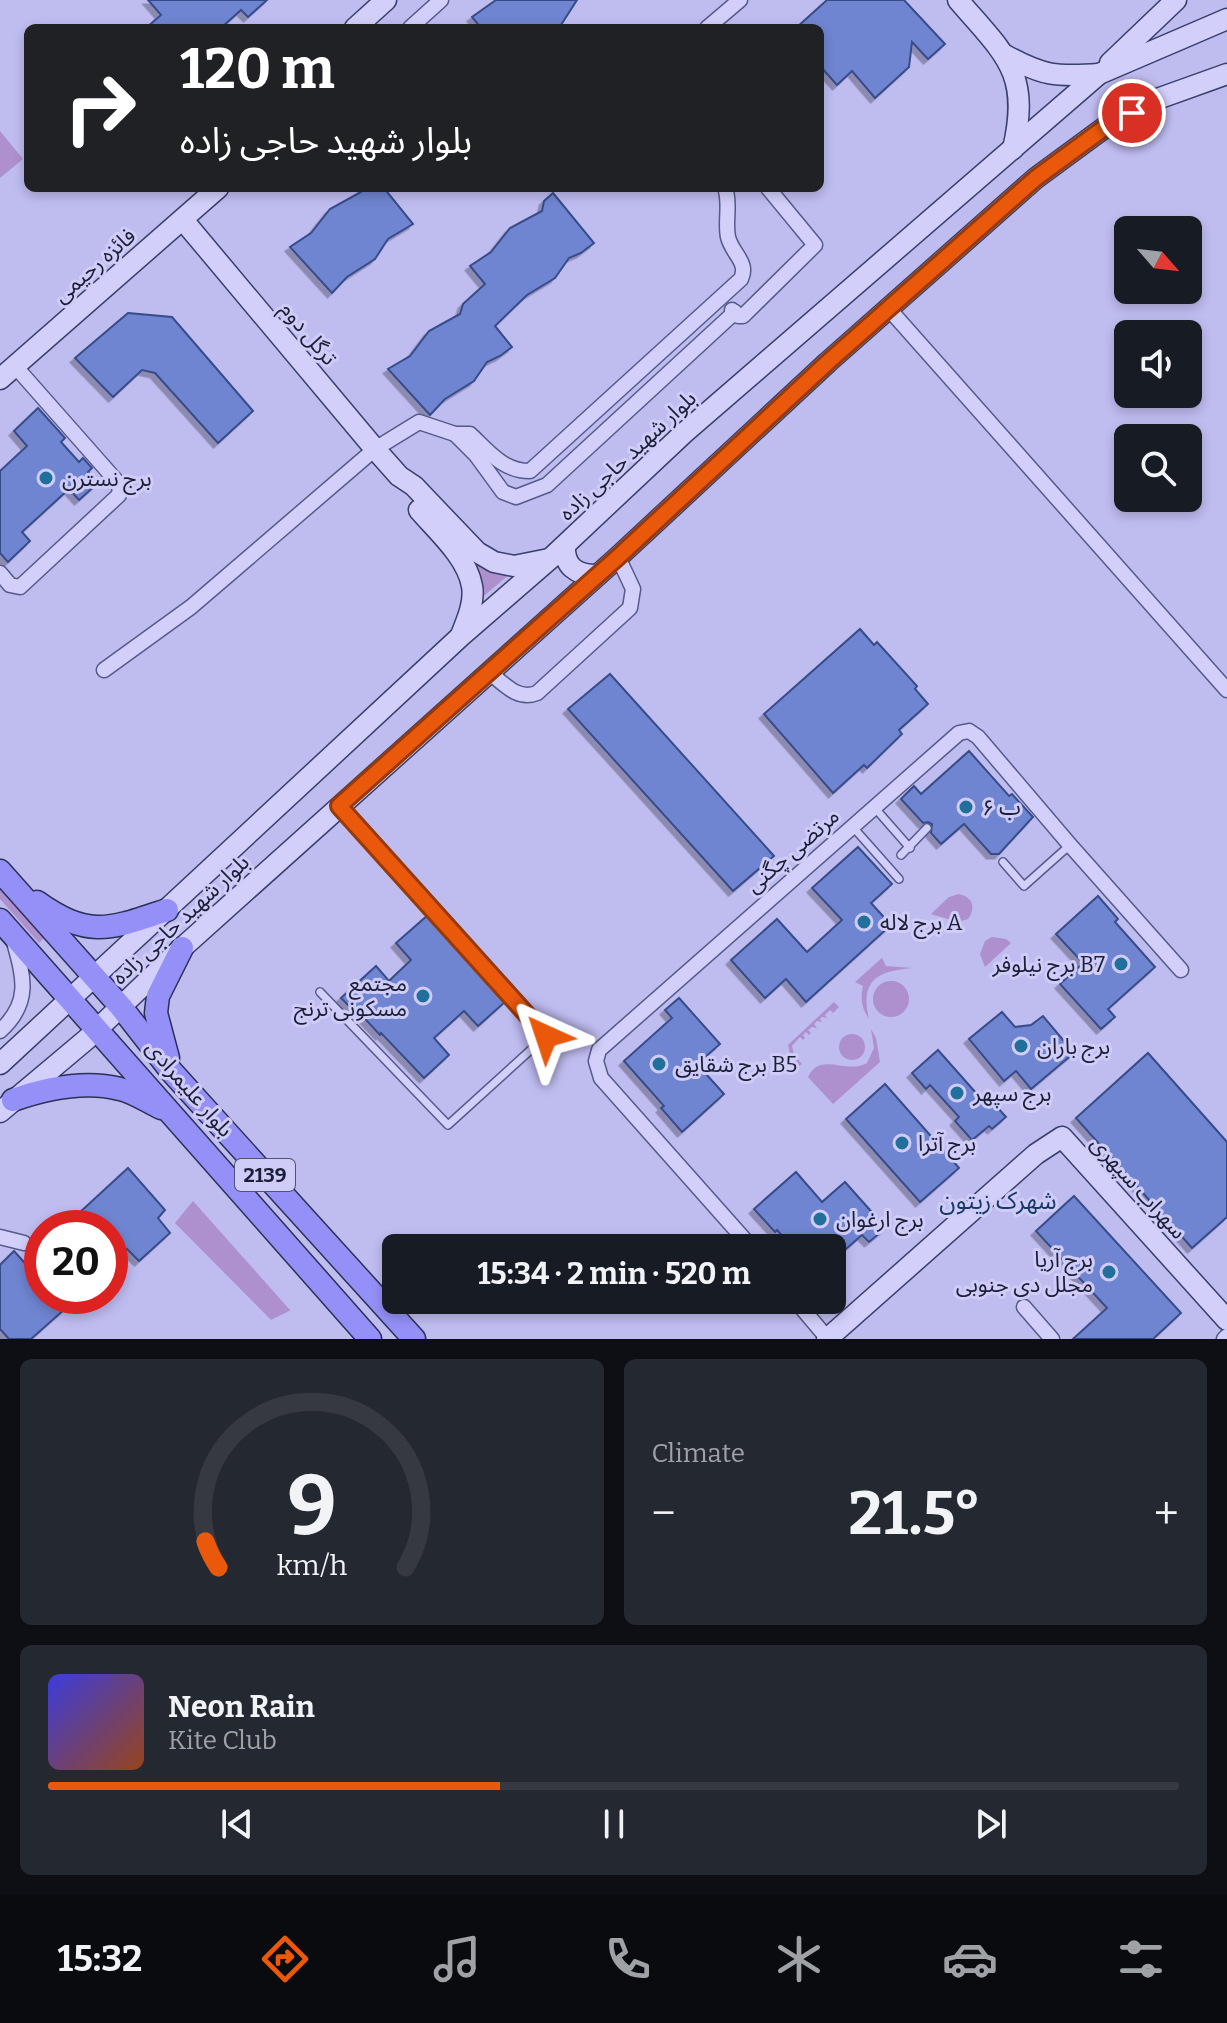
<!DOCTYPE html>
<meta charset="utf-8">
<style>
:root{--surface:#171b24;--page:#242831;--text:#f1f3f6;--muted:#9ea1a6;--line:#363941;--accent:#ea580c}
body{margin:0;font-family:Bitter,"Noto Sans Arabic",serif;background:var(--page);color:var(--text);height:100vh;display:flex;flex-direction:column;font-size:30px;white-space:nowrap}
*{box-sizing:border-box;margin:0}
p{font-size:26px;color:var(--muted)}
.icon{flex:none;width:44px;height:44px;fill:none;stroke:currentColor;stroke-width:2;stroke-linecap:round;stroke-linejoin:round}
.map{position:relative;height:1339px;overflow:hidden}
.sheet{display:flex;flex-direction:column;gap:20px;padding:20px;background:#0d0f14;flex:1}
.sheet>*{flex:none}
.guide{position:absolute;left:24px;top:24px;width:800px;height:168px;border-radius:12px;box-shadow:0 4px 12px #0003;background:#202124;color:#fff;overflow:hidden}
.needle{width:52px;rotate:118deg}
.tools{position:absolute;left:1114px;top:216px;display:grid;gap:16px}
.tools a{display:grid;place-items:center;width:88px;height:88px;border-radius:12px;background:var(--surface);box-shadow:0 4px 12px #0003;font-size:40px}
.speed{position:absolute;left:24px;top:1210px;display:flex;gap:16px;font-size:40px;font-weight:700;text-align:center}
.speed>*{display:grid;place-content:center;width:104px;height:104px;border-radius:50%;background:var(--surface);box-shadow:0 4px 12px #0003;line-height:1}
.speed .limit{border:12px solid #d22;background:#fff;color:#111}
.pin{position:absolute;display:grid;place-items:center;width:68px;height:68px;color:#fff;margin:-34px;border:4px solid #fff;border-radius:50%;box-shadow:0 2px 8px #0007}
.me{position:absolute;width:88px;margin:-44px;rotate:318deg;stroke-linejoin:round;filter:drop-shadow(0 0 6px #0008)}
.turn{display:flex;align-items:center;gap:28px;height:168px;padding:0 24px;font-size:36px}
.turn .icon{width:104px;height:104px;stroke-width:2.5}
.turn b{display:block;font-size:56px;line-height:68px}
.big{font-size:60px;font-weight:700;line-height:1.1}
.sheet .card{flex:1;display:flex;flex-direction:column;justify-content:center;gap:12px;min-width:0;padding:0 28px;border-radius:12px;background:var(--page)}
.sheet .dial{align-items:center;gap:0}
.dial svg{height:208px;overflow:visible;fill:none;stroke:var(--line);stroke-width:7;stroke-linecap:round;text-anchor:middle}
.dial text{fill:var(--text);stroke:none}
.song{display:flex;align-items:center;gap:24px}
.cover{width:96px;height:96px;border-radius:12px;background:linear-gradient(135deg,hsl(240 70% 55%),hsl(20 70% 35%))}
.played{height:8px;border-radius:4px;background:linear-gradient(90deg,var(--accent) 40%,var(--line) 40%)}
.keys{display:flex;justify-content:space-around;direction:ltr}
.heat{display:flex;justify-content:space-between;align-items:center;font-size:44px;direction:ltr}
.sheet .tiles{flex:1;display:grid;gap:20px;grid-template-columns:1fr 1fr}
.card:last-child{grid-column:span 2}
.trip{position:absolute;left:382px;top:1234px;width:464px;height:80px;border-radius:12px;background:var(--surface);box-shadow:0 4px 12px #0003;font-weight:700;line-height:80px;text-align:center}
.dock{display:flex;height:128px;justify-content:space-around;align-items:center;background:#090b0e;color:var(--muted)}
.dock .icon{width:56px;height:56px}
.dock .current{color:var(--accent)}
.dock b{font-size:36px;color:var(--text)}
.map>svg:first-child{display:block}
.green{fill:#ae90ce}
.building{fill:#6f85d1;stroke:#394c89;stroke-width:2;filter:url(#shadow)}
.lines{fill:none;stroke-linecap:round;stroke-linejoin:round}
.lane-casing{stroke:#555a89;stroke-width:10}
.street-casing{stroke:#555a89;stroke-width:17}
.secondary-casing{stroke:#383f6a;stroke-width:23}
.primary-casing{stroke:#2a3155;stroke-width:25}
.lane{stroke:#d2cffb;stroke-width:7}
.street{stroke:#d2cffb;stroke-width:14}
.secondary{stroke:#d2cffb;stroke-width:20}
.primary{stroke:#9590f7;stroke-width:22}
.route-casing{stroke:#983908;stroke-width:20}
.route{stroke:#ea580c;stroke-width:14}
.poi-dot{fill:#216f9b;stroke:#cfccf7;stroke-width:3}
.labels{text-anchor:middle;stroke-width:6;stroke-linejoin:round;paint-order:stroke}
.shield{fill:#cfccf7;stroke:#505371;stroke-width:2}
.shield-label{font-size:20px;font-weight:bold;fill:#1a1f37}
.street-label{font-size:22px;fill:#1a1f37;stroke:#cfccf7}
.poi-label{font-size:22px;fill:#1a1f37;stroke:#cfccf7;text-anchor:start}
.neighbourhood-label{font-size:24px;fill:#173966;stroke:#cfccf7}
</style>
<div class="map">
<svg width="1227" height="1339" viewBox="0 0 1227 1339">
<defs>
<filter id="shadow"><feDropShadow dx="-4.5" dy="4.5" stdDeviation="0" flood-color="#0004"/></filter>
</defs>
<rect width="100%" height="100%" fill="#bfbcf0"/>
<g class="green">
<path d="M0,131L23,159L0,178Z"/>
<path d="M467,557L496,574H510L479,600Z"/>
<path d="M0,886L45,937L39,943L0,899Z"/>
<path d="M959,894C973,897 976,908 968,919L958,922L931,914L949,897Z"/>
<path d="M992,937L1006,939L1011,943L985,967L980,954L985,941Z"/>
<path d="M882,958L886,966L913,968C876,971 860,981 869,1019C862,1008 860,1000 863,986L855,982Z"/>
<circle cx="891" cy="999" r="18"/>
<path d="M834,1002L839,1007L833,1013L830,1010L825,1015L827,1018L822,1017L820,1019L822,1022L817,1021L814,1024L817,1028L812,1027L808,1030L811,1033L809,1035L806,1032L803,1035L805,1038L803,1040L800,1037L792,1046L794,1055L802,1064L799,1066L791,1058L788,1045Z"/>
<path d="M871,1029L876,1038L880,1062L833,1104L808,1077C820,1051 847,1075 867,1063L874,1048Z"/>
<circle cx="852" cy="1047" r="13"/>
<path d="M193,1201L290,1310H291L271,1320L175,1223Z"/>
</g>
<g class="building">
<path d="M148,0H267L248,17L241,10L221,28H146L161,15Z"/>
<path d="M496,0H577L559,28H481L472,17Z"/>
<path d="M827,0H904L945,44L928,59L912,42L909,67L875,98L852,71L837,85L820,66V28H796Z"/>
<path d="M363,188H384L413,224L388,239L375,259L347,277L332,293L290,247L311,233L330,209L361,192Z"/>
<path d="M553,193L594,243L581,253L569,258L555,278L527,295L495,326L512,347L500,356L487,362L474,381L445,399L430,415L388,369L410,356L429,331L460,314L463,304L485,284L470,266L491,252L510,228L542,211L544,201Z"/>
<path d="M128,313L172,317L253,411L218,443L155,373L142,370L113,397L75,358Z"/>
<path d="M38,408L65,438L61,442L79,462L83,458L92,468L88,472L98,483L79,500L69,489L22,532L30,541L8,562L0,553V471L27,446L14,431Z"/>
<path d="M860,629L874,645L877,642L917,686L915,689L928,704L899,730L902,734L867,768L864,765L833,793L764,714Z"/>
<path d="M610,674L774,856L733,891L568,709Z"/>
<path d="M969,751L1009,796L1012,794L1033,817L999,854H991L964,824L941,844L931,833L932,824L928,822L923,823L901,799L914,786L921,794Z"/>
<path d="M858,847L892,884L871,903L891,925L806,1002L786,979L765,998L731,960L777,919L807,952L842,920L812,888Z"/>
<path d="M1098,896L1118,919L1115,922L1155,967L1108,1009L1115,1017L1101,1029L1060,984L1083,963L1056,934Z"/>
<path d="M428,915L506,1001L478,1026L464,1011L434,1038L449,1055L424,1078L381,1033L380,1035L355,1008L353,1010L341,998L376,966L389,981L411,960L396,943Z"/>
<path d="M679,998L720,1044L697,1064L724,1094L682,1132L661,1108L664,1106L624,1061L672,1018L665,1010Z"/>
<path d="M1002,1012L1015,1027L1031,1025L1043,1016L1074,1053L1031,1089L1016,1071L1004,1081L969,1039Z"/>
<path d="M938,1050L984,1102L989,1098L1006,1117L992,1129L989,1126L972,1140L955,1121L959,1117L930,1085L926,1089L912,1073Z"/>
<path d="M1148,1053L1227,1142V1217L1192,1248L1076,1118Z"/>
<path d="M885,1084L959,1168L920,1202L846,1119Z"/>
<path d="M128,1168L165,1210L158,1218L170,1233L139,1261L127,1249L118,1258L110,1249V1228H91L78,1214Z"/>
<path d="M796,1172L822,1202L845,1182L886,1228L869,1242L862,1235L832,1261V1248H793L777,1230L775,1232L754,1209Z"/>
<path d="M1074,1196L1181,1313L1153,1339H1073L1107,1308L1036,1231Z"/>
<path d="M14,1251L42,1282V1296H55L66,1308L31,1339H9L0,1329V1265Z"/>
</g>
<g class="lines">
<g class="lane-casing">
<g id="lane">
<path d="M874,807L910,848"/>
<path d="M852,826L899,879"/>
<path d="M901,855L927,828"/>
<path d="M1003,862L1024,886L1070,845"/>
<path d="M320,992L448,1125L546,1036L340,808"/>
</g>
</g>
<g class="street-casing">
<g id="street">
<path d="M410,28L441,0"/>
<path d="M707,28L740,0"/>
<path d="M889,309L1227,690"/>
<path d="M732,310L738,316H743L815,245L768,188"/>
<path d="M455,434L476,455L503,492L516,497L547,485L735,312"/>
<path d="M0,573L10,585L20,587L119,495L120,485L15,366"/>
<path d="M104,670L191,607L375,449L419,422L455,434H470C489,452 503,471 530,471L741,279C749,262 732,254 728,237C725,222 730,207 726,191"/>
<path d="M489,672C504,684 518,701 537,693L630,608L633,589L618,557"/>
<path d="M0,1031C31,1003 24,978 14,942"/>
<path d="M0,1237L24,1243"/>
<path d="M752,1248L601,1078L596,1061L599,1050L959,733L969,731L978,737L1070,845L1181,970"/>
<path d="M795,1300L828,1339"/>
<path d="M1024,1307L1052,1339"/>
<path d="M1224,1339L1227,1336"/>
</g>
</g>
<g class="secondary-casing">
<g id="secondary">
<path d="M958,0C1005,55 1031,72 1013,149"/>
<path d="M355,28L386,0"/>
<path d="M1005,55C1043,76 1056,77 1099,74"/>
<path d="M1110,63L1176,0"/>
<path d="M183,220L375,449L399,476L414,486L477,552L494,562L514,566L549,559"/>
<path d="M0,379L218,188"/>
<path d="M419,510C437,531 467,557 472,586C475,602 467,620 461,635"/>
<path d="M565,546C564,566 576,575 596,575"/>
<path d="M0,1064L461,636L551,558L684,433L1099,74L1227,19"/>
<path d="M0,1112L87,1039L182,948L618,557L828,362L1036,178L1104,128L1160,98L1227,74"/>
<path d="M827,1339L1036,1154L1062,1137L1227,1320"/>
</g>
</g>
<g class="primary-casing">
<g id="primary">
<path d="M0,871L121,1007L171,1071L414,1339"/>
<path d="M37,902C89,939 110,929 167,910"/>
<path d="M0,920L370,1339"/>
<path d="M168,1058L156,1013L158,996L182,948"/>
<path d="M13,1100C47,1088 84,1080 120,1089C134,1092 148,1102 161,1108"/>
</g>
</g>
<use href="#lane" class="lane"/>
<use href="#street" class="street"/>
<use href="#secondary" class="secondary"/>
<use href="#primary" class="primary"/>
</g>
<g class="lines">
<g class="route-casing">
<path id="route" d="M546,1036L339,806L618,557L828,362L1036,178L1104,128L1132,113"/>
</g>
<use href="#route" class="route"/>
</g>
<g class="poi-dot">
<circle cx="46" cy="478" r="8"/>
<circle cx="966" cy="807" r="8"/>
<circle cx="864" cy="922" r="8"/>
<circle cx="1121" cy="964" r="8"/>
<circle cx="423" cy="996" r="8"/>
<circle cx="1021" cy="1046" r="8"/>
<circle cx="659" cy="1064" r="8"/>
<circle cx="957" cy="1093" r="8"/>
<circle cx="902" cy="1143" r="8"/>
<circle cx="820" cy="1219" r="8"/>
<circle cx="1109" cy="1272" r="8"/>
</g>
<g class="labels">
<rect class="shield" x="235" y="1159" width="60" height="32" rx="6"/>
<g class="shield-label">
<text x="265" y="1182">2139</text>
</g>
<g class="street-label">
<text transform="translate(94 265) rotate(-41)" y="8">فائزه رحیمی</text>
<text transform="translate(309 333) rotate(50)" y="8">ترگل دوم</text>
<text transform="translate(627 455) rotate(-43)" y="8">بلوار شهید حاجی زاده</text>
<text transform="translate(792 850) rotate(-41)" y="8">مرتضی چگنی</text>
<text transform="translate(180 919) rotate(-43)" y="8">بلوار شهید حاجی زاده</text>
<text transform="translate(190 1088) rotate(49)" y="8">بلوار علیمرادی</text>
<text transform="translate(1139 1187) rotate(48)" y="8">سهراب سپهری</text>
</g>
<g class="poi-label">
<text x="62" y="486">برج نسترن</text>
<text x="982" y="815">ب ۶</text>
<text x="880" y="930">برج لاله A</text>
<text x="1105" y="972" text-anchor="end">برج نیلوفر B7</text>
<text x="407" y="991" text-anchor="end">مجتمع<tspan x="407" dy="25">مسکونی ترنج</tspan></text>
<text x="1037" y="1054">برج باران</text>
<text x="675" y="1072">برج شقایق B5</text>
<text x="973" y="1101">برج سپهر</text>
<text x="918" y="1151">برج آترا</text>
<text x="836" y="1227">برج ارغوان</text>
<text x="1093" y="1267" text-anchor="end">برج آریا<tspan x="1093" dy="25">مجلل دی جنوبی</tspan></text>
</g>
<g class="neighbourhood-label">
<text x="998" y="1209">شهرک زیتون</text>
</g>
</g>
</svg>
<div class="tools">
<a><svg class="needle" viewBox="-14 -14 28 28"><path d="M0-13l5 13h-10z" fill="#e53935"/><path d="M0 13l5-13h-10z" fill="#9ea1a6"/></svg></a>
<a><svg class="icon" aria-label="sound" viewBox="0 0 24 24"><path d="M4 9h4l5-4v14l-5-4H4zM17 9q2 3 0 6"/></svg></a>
<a><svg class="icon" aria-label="search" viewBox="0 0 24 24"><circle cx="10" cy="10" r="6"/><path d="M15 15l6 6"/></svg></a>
</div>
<div class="speed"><div class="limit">20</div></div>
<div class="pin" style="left:1132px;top:113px;background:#d93025"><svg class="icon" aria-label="arrive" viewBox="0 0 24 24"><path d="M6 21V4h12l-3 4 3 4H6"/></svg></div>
<svg class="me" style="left:546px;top:1036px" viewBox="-20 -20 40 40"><path d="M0-17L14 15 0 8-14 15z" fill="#ea580c" stroke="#fff" stroke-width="4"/></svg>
<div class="trip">15:34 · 2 min · 520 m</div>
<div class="guide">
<div class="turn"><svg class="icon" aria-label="right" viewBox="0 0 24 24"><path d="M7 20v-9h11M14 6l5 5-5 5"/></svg><div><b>120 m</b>بلوار شهید حاجی زاده</div></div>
</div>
</div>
<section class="sheet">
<div class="tiles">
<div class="card dial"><svg viewBox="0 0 100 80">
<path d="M14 69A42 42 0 1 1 86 69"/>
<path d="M14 69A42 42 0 0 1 9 59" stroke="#ea580c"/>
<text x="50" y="56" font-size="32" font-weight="700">9</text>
<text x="50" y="72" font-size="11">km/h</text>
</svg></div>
<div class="card"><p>Climate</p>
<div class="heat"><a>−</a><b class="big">21.5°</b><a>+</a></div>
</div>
<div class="card">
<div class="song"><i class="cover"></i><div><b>Neon Rain</b><p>Kite Club</p></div></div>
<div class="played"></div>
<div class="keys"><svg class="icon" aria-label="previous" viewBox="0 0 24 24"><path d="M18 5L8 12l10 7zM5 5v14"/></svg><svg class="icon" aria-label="pause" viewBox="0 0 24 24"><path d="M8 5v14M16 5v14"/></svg><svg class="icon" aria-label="next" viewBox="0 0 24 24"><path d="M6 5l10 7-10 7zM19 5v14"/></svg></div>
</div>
</div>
</section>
<nav class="dock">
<b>15:32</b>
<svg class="icon current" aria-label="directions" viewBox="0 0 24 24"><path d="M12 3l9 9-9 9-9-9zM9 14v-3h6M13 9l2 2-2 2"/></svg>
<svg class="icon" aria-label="music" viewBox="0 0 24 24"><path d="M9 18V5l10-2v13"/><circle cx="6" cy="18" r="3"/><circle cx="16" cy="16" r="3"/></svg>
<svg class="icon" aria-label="phone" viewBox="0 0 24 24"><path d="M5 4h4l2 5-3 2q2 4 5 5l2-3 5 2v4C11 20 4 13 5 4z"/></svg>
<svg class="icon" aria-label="climate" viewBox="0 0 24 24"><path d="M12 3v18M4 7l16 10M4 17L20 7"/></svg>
<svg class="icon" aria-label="car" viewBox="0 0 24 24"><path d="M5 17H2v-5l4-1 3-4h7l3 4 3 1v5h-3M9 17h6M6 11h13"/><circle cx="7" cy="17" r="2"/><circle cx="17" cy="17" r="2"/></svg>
<svg class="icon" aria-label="filters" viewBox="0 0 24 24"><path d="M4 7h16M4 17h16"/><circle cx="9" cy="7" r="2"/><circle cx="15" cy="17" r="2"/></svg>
</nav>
